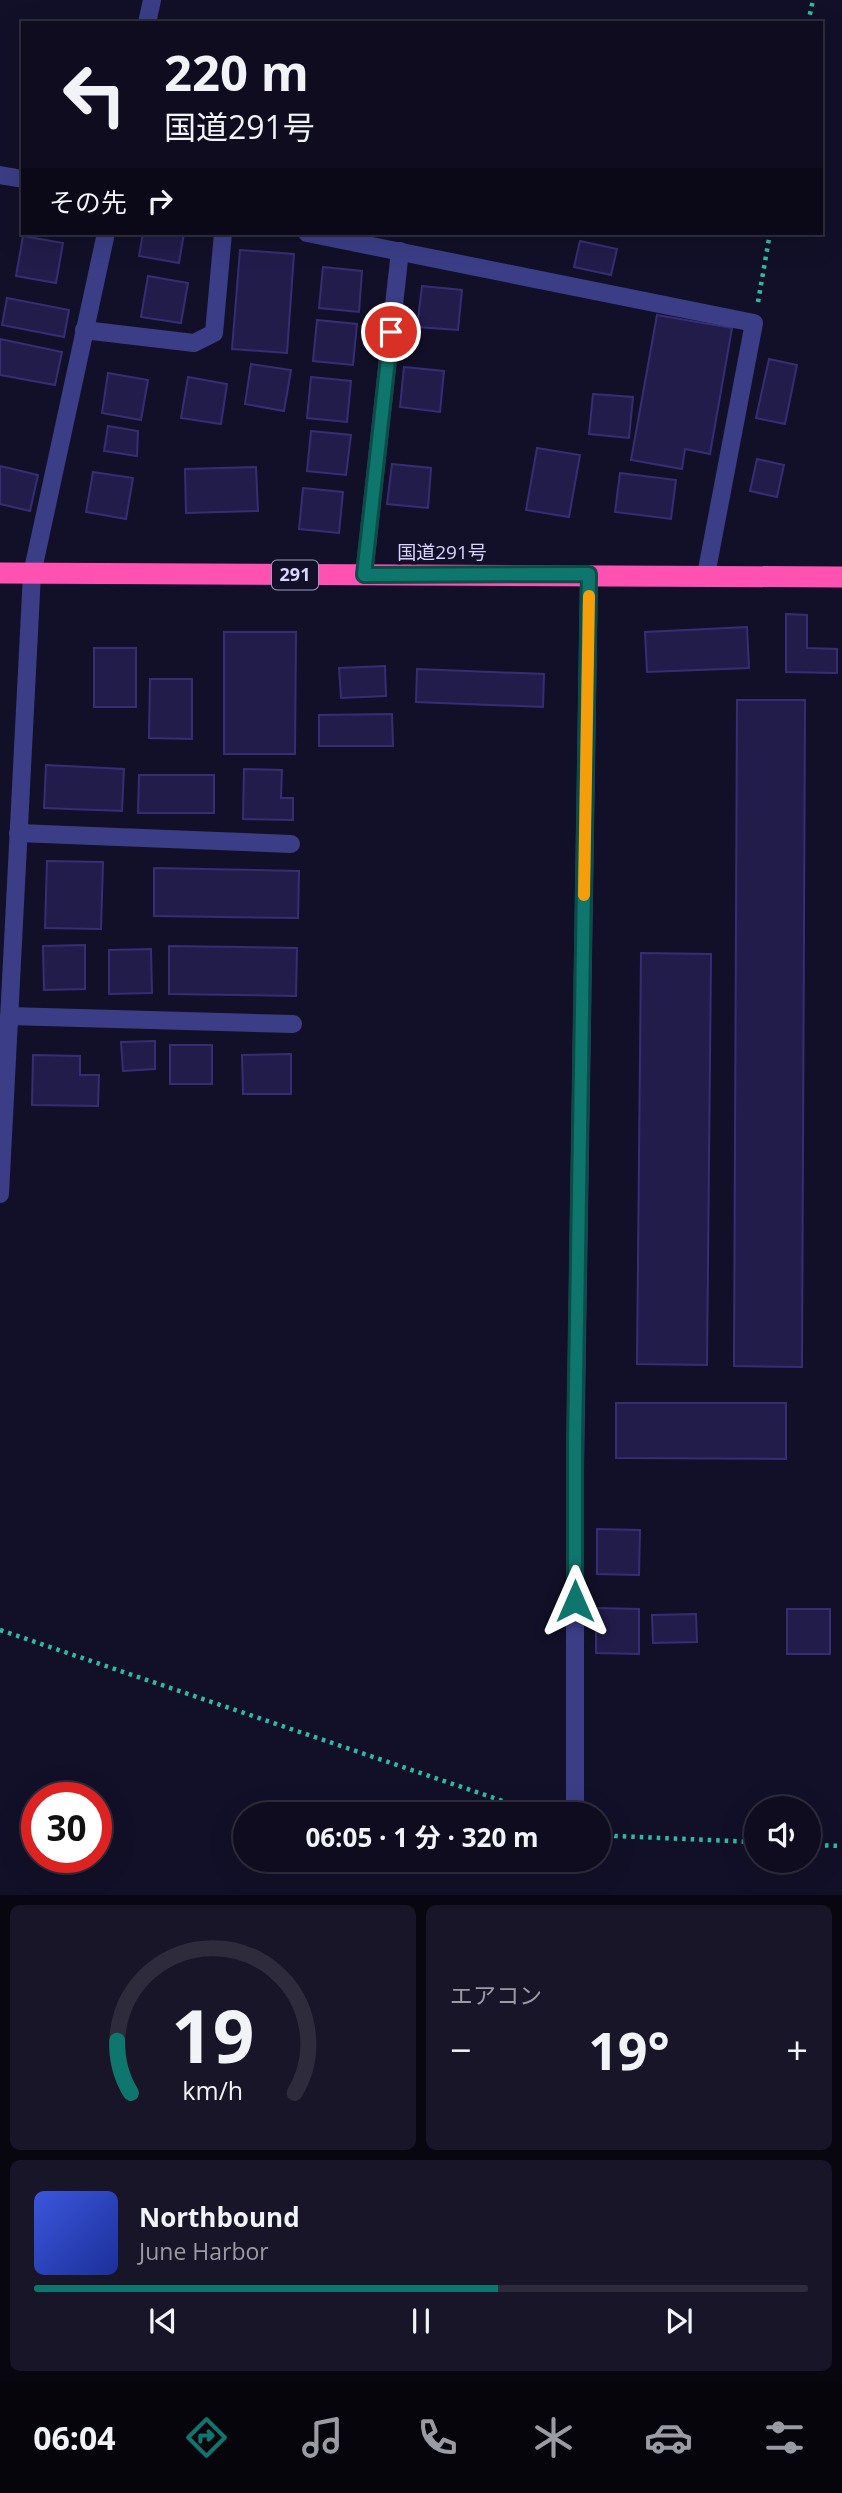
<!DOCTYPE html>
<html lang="ja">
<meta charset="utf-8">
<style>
:root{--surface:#0e0c1e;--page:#171527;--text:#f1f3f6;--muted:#9b9ba4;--line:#2e2c3c;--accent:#0f766e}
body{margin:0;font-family:"Open Sans","Noto Sans JP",sans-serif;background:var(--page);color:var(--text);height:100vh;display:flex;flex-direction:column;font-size:26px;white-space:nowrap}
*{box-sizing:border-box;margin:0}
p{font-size:23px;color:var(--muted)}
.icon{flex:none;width:38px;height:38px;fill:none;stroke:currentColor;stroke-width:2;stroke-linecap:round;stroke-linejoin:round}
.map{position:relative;height:1895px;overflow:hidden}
.panel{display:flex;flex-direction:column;gap:10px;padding:10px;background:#080710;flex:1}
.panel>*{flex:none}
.guide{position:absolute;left:21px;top:21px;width:802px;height:214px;border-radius:0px;box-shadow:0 7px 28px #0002,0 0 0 2px var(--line);background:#0e0c1e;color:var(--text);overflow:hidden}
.controls{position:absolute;left:744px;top:1796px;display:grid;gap:14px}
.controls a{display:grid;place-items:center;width:77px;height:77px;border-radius:50%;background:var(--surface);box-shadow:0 7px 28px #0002,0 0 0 2px var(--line);font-size:35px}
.speed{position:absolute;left:21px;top:1782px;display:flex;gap:14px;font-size:35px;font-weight:700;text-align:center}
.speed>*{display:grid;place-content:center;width:91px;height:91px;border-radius:50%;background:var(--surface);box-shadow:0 7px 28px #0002,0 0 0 2px var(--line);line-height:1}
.speed .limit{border:10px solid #d22;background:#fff;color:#111}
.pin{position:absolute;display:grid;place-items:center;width:60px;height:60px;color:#fff;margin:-30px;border:4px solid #fff;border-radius:50%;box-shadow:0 2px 7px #0007}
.me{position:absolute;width:77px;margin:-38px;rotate:0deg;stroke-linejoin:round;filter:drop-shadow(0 0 5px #0008)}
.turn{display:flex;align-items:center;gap:24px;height:147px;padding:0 28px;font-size:32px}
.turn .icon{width:91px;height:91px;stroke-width:2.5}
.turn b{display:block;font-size:49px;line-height:60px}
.then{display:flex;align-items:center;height:66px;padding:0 28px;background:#0003;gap:14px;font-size:26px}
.big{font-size:52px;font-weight:700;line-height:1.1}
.panel .card{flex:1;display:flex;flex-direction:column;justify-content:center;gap:10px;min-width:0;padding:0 24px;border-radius:10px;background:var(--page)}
.panel .dial{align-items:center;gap:0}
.dial svg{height:182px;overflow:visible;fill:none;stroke:var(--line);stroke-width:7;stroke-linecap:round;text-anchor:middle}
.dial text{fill:var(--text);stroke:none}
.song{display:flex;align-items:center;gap:21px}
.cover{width:84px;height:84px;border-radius:10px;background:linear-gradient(135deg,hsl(230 70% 55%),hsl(230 70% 35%))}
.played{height:7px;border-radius:4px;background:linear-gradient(90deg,var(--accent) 60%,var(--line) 60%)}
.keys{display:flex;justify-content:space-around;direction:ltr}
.heat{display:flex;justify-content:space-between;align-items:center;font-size:38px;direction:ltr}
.panel .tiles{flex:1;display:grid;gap:10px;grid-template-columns:1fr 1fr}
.card:last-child{grid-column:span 2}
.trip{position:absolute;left:233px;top:1802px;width:378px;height:70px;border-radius:35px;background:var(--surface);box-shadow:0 7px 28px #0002,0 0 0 2px var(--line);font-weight:700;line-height:70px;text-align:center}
.menu{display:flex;height:112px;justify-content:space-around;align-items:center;background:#06050c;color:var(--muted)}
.menu .icon{width:49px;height:49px}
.menu .selected{color:var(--accent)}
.menu b{font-size:32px;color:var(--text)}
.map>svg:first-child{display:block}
.building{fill:#211c49;stroke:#362e75;stroke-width:2}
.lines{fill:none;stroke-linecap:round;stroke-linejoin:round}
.path{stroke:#2fbaa7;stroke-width:4.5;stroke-dasharray:3.5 5;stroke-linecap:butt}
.street{stroke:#3b3e87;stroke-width:18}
.highway{stroke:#ff51b2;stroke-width:21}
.route-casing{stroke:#0a4d48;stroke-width:18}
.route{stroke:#0f766e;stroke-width:12}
.slow{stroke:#f59e0b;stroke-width:12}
.labels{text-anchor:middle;stroke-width:7;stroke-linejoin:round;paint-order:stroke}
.shield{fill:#121028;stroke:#9d9bbe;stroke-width:2}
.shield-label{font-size:18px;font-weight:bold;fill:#d8d6ff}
.street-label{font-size:19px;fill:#d8d6ff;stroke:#121028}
</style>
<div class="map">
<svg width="842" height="1895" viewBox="0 0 842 1895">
<rect width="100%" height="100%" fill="#121028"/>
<g class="building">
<path d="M143,233H184L179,263L139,256Z"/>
<path d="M23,236L63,243L56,283L16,276Z"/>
<path d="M580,241L617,249L611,275L574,267Z"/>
<path d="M240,250L294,254L287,353L232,349Z"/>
<path d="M323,267L362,271L359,312L319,308Z"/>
<path d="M148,276L188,283L181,323L141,317Z"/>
<path d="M422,286L462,290L458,330L417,327Z"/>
<path d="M7,298L69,310L64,337L2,325Z"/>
<path d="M657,315L732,328L710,454L685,449L682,469L631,460Z"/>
<path d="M317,320L357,324L353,365L313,361Z"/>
<path d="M0,339L62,352L55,385L0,375Z"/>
<path d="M769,359L797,365L785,424L756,418Z"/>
<path d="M251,364L291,370L284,411L245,404Z"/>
<path d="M404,367L444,371L440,412L400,407Z"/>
<path d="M108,373L148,380L141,420L102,413Z"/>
<path d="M188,377L227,384L221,424L181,418Z"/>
<path d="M311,377L351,381L347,422L307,418Z"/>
<path d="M593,394L633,397L629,438L589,434Z"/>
<path d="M108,426L138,431L137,456L104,451Z"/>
<path d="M311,431L351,435L346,475L307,471Z"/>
<path d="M537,448L580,455L569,517L526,510Z"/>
<path d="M757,459L784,465L777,497L750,491Z"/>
<path d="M392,464L431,468L428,508L387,504Z"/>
<path d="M0,466L38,475L30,511L0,504Z"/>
<path d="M256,467L258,511L186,513L185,469Z"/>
<path d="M93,472L133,478L126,519L86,512Z"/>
<path d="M620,473L676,480L671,519L615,512Z"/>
<path d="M303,488L343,492L339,533L299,529Z"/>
<path d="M786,614L807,615V648L837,649V673L786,672Z"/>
<path d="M747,627L749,668L647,672L645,632Z"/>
<path d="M224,632H296L295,754H224Z"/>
<rect x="94" y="648" width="42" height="59"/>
<path d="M385,666L386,696L341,698L339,668Z"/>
<path d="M417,669L544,674L543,707L416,702Z"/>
<path d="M150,679H192V739L149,738Z"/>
<path d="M737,700H805L802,1367L734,1366Z"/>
<path d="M392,714L393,746H319V715Z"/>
<path d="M46,765L124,769L122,811L44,808Z"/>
<path d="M244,769L282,770L281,798H293V820L243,819Z"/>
<path d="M139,775H214V813H138Z"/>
<path d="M47,861L103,862L101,929L45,928Z"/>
<path d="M154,868L299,871L298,918L154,916Z"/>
<path d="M85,945V989L44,990L43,946Z"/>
<path d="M169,946L297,948L296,996L169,994Z"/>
<path d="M151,949L152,993L109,994V950Z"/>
<path d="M641,953L711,954L707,1365L637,1364Z"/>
<path d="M155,1041V1069L123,1071L121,1042Z"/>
<rect x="170" y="1045" width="42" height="39"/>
<path d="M291,1054V1094H243L242,1055Z"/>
<path d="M33,1055L80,1056V1075H99L98,1106L32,1105Z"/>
<path d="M616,1403H786V1459L616,1458Z"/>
<path d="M597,1529L640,1530L639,1575L597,1574Z"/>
<path d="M596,1608L639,1609V1654L596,1653Z"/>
<rect x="787" y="1609" width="43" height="45"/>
<path d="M696,1614L697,1642L653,1643L652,1615Z"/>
</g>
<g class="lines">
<g class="path">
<path d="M808,23L813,0"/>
<path d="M758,302L770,233"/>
<path d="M0,1630L544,1815"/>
<path d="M598,1831L615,1836L756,1842"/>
<path d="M808,1845L842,1846"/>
</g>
<g class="street">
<path d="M147,23L152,0"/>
<path d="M0,175L23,179"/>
<path d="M307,233L754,323L706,575"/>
<path d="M84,330L194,343L214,333L223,233"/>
<path d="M364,575L400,251"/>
<path d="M18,833L291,844"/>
<path d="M9,1016L293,1024"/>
<path d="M0,1194L32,574L106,233"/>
<path d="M575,1815V1471L589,574"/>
</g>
<path class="highway" d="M0,573L842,577"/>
</g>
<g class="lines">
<g class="route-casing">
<path id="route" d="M391,332L364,575L589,574L575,1444V1601"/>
</g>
<use href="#route" class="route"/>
<path class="slow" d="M584,895L589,596"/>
</g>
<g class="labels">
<rect class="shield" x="272" y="560.5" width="46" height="29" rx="5"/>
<g class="shield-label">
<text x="295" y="581">291</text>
</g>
<g class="street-label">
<text x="442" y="559">国道291号</text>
</g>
</g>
</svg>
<div class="controls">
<a><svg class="icon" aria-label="sound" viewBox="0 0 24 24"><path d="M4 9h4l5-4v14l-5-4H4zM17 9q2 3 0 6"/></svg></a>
</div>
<div class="speed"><div class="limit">30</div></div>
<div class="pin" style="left:391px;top:332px;background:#d93025"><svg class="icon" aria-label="arrive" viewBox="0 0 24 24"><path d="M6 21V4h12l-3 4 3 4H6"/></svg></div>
<svg class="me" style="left:575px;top:1601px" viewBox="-20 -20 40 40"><path d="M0-17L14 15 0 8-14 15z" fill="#0f766e" stroke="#fff" stroke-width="4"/></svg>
<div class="trip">06:05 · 1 分 · 320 m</div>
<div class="guide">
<div class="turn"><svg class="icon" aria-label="left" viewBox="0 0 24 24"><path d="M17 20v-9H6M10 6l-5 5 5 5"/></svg><div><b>220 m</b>国道291号</div></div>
<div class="then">その先<svg class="icon" aria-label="right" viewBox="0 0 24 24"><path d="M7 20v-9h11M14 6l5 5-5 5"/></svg></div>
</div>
</div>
<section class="panel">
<div class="tiles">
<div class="card dial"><svg viewBox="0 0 100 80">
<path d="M14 69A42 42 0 1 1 86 69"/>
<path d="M14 69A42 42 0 0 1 8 46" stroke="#0f766e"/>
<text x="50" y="56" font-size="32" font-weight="700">19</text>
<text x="50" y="72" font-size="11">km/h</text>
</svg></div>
<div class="card"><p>エアコン</p>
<div class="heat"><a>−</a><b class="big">19°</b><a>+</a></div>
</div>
<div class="card">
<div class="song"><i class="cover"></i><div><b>Northbound</b><p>June Harbor</p></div></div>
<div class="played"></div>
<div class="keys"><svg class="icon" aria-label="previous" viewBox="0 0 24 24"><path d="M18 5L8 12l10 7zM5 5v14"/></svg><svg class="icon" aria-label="pause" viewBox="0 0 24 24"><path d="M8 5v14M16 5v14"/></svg><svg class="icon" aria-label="next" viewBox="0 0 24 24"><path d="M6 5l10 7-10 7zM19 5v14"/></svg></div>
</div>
</div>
</section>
<nav class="menu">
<b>06:04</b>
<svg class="icon selected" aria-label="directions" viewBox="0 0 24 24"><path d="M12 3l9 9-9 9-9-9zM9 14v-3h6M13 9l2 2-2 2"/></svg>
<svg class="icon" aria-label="music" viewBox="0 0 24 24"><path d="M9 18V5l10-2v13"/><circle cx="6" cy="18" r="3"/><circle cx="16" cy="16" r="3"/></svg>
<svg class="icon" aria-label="phone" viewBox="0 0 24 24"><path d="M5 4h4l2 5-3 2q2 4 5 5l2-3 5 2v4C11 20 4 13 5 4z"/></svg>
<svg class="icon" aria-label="climate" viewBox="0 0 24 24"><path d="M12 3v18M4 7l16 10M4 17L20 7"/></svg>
<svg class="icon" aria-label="car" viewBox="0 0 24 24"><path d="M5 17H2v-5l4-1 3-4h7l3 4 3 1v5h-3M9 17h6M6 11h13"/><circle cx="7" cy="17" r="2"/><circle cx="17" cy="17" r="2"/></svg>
<svg class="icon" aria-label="filters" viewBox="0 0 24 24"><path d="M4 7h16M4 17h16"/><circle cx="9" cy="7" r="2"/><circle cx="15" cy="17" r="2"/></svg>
</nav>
